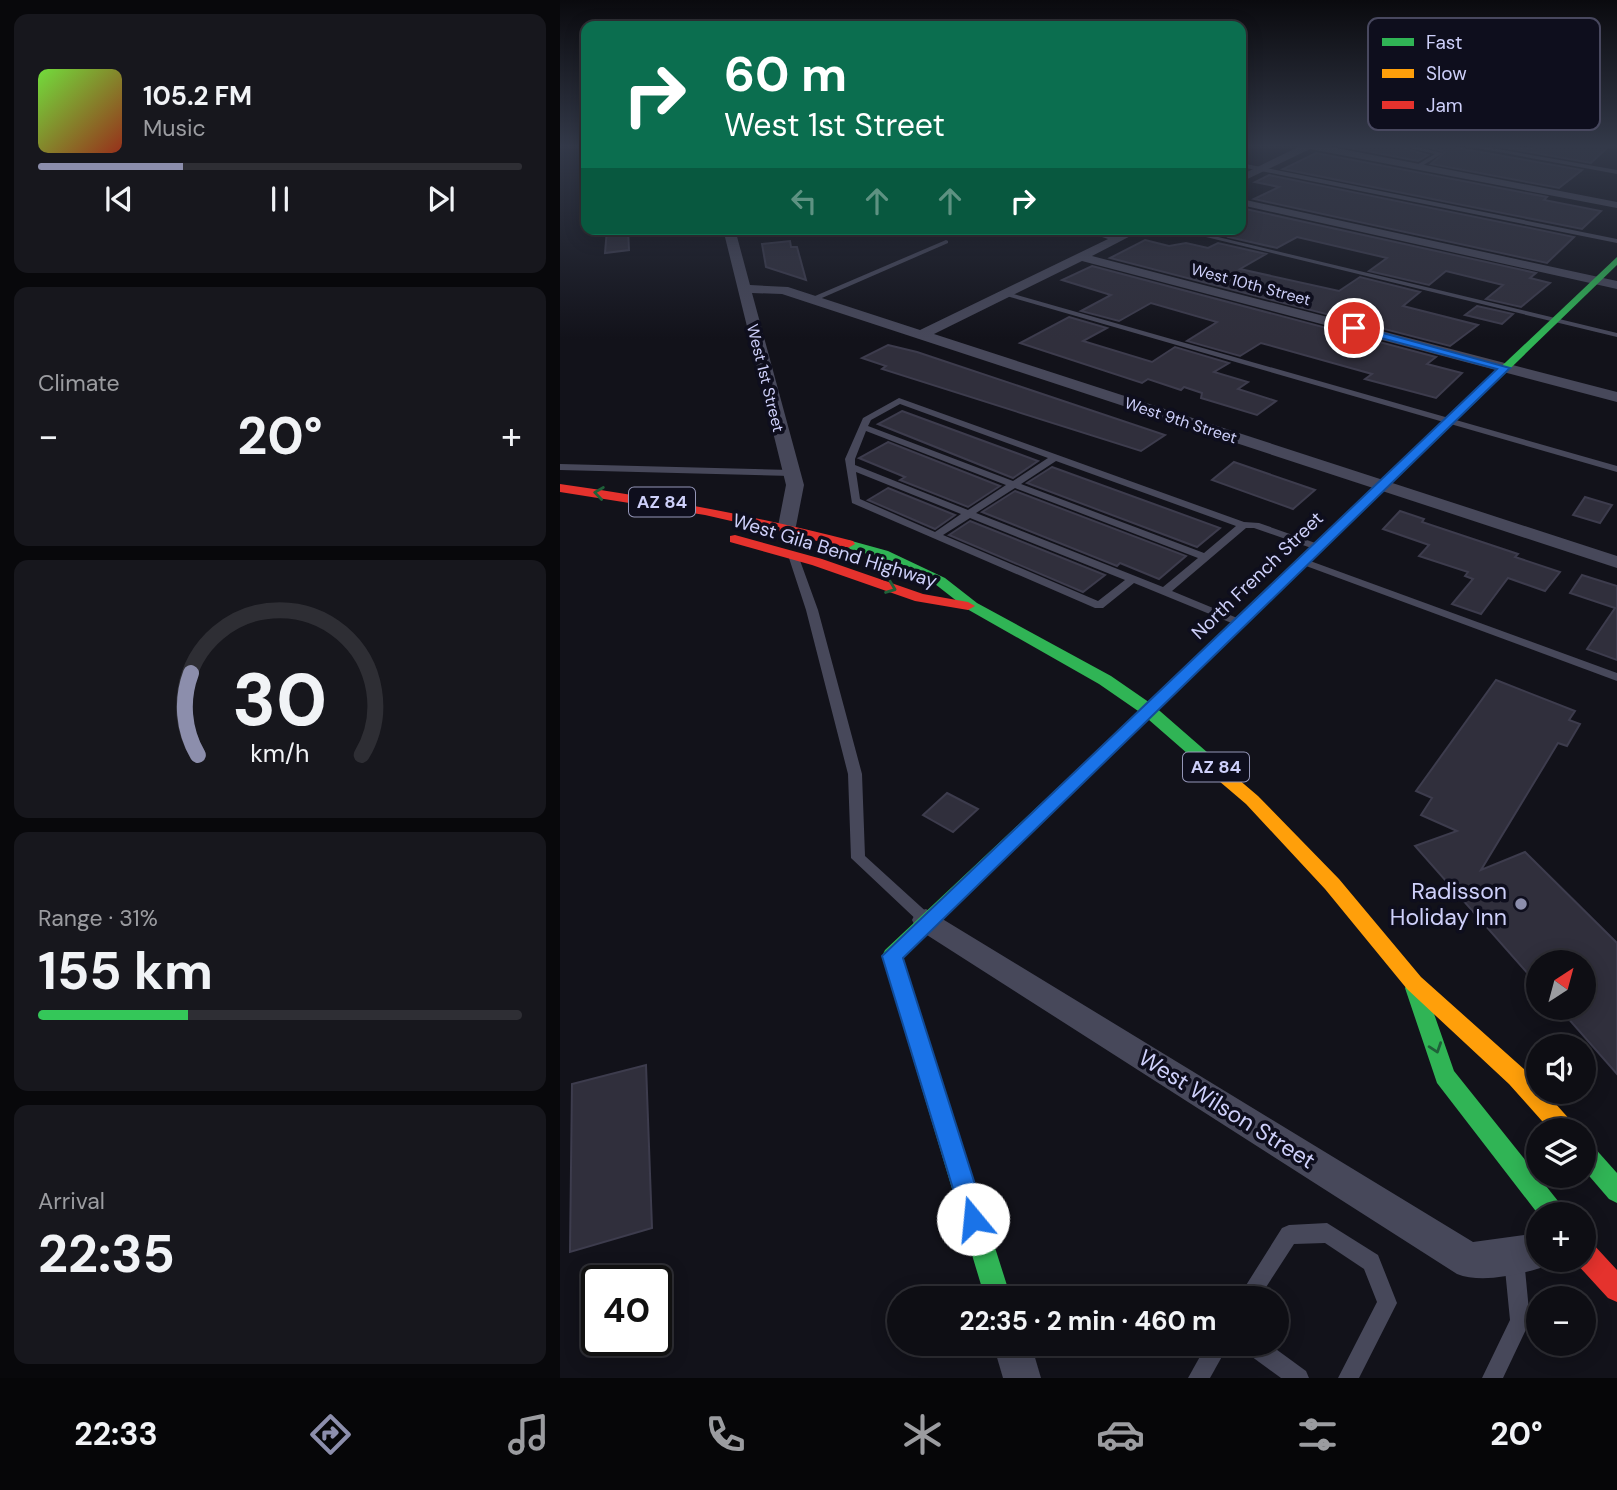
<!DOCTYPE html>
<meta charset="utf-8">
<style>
:root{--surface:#0e0e14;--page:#17171d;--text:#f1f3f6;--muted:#9b9ca0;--line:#2e2e34;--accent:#8c8eac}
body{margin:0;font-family:"DM Sans",sans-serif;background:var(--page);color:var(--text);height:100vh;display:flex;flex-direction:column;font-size:26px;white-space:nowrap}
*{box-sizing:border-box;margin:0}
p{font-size:23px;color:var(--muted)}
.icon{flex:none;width:38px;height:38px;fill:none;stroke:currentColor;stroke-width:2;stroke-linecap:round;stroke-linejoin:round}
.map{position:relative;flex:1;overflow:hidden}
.sheet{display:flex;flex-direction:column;gap:14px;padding:14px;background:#08080b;width:560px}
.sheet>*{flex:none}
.top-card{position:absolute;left:21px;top:21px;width:665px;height:214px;border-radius:14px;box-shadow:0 4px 18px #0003,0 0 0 2px var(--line);background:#0b6e4f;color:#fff;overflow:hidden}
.needle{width:46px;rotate:36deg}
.fabs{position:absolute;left:966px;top:950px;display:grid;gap:14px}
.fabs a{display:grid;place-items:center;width:70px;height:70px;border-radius:50%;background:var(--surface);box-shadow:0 4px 18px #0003,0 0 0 2px var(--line);font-size:35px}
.speed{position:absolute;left:21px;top:1265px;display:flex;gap:14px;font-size:35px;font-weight:700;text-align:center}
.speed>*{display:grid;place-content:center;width:91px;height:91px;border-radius:50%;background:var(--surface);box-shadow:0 4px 18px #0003,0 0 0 2px var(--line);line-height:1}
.speed .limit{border:4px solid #111;border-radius:10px;background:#fff;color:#111}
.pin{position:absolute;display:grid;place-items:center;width:60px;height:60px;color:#fff;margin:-30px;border:4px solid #fff;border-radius:50%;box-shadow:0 2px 7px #0007}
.me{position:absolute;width:77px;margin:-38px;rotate:343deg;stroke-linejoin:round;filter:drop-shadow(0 0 5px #0008)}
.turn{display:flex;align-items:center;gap:24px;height:147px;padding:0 28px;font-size:32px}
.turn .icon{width:91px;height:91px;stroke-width:2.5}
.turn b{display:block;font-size:49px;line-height:60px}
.lanes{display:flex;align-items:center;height:66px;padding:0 28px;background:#0003;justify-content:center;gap:35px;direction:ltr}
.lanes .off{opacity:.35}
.big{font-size:52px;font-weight:700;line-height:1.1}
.sheet .card{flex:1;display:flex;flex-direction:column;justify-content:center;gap:10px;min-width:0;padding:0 24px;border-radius:14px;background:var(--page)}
.sheet .dial{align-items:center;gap:0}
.dial svg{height:182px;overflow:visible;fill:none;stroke:var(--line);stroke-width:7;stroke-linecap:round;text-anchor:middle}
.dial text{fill:var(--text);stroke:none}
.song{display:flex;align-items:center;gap:21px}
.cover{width:84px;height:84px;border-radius:10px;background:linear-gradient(135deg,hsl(100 70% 55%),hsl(10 70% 35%))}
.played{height:7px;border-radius:4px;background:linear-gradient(90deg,var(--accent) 30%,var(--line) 30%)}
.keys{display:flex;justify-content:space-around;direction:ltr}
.heat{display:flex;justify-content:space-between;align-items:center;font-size:38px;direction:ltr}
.charge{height:10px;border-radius:5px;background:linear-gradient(90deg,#34c759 31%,var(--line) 0)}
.trip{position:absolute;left:327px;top:1286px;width:402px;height:70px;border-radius:35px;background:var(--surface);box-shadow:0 4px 18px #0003,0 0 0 2px var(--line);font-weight:700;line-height:70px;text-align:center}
.tabs{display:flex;height:112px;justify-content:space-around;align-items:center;background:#060608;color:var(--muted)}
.tabs .icon{width:49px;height:49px}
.tabs .on{color:var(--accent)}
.tabs b{font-size:32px;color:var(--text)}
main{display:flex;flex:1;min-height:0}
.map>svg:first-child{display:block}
.building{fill:#302f3c;stroke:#3d3c4d;stroke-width:2}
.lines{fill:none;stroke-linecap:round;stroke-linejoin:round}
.lane{fill:#47485a;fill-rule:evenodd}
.street{fill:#47485a;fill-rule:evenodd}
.fast{fill:#30b455;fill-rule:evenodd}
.slow{fill:#ff9f0a;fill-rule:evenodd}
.jam{fill:#e5322d;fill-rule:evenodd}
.oneway{stroke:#1f6139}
.route{fill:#1a73e8;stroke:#114b97;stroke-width:2}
.poi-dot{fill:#8c8eac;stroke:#0e0e1d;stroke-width:2.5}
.labels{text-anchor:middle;stroke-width:7;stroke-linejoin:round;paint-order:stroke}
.far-street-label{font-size:16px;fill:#ced0fa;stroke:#0e0e1d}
.shield{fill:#0e0e1d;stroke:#9496b8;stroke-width:2}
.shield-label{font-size:18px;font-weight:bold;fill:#ced0fa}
.street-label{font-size:19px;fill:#ced0fa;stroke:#0e0e1d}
.near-poi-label{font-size:23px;fill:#ced0fa;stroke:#0e0e1d;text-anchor:end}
.near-street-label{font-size:23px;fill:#ced0fa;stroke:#0e0e1d}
.key{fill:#0e0e1d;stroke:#48485f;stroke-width:2}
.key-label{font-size:19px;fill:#ced0fa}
</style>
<main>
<section class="sheet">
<div class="card">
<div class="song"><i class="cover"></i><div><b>105.2 FM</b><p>Music</p></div></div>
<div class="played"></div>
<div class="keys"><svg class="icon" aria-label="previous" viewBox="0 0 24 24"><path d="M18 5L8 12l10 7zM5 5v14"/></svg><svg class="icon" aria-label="pause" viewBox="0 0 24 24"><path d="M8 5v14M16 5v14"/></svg><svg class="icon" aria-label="next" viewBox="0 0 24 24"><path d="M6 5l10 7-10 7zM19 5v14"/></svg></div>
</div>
<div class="card"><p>Climate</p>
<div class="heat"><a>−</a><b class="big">20°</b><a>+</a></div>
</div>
<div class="card dial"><svg viewBox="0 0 100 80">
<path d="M14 69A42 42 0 1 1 86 69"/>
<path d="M14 69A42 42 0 0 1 11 33" stroke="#8c8eac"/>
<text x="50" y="56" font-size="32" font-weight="700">30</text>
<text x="50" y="72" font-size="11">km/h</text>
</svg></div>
<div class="card"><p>Range · 31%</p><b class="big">155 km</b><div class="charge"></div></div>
<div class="card"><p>Arrival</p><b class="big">22:35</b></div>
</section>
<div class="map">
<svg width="1057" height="1378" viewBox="0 0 1057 1378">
<rect width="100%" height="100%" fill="#12121a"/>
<g class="building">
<path d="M780,146H837L868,155L858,161Z"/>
<path d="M864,146H887L1022,170L999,188L871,164L885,152Z"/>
<path d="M936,146L972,149L976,146H1049L1031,163Z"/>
<path d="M756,153L987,197L984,200L1041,211L1022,229L723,169Z"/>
<path d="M709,175L1014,237L987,263L694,199L719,187L695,182Z"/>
<path d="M681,208L976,273L970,278L990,283L961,307L926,299L943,285L886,271L869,285L809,271L827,258L737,237L717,248L669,237L681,230Z"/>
<path d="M47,229H68L69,250L45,253Z"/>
<path d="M585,240L609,246L626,243L648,248L658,243L706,254L680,269L779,291L800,277L860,292L843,306L918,325L890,346L550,258Z"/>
<path d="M230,241L231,247H237L246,280L206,267L202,244Z"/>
<path d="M532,266L876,357L867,364L902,373L876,398L805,379L812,374L701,343L680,356L627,341L657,322L591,303L559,321L521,311L551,295L502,280Z"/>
<path d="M917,306L953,314L942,324L905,315Z"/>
<path d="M509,317L547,328L523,341L592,362L615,347L669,363L654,372L688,382L678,389L716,401L697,415L641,398L642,393L624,387L621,390L588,379L582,383L460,343Z"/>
<path d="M328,345L357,352L605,435L581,451L322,369L326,366L302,358Z"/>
<path d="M342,411L478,461L453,478L318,424Z"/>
<path d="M328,442L440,486L408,507L340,480L345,477L299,458Z"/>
<path d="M674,462L755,490L733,509L652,480Z"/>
<path d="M492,467L660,528L637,547L467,483Z"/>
<path d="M328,488L395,515L375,529L308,500Z"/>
<path d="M455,491L626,556L599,579L560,563L557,566L422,512Z"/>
<path d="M1025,497L1052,505L1040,523L1013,515Z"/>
<path d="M840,511L864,519L862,522L958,554L955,557L1000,572L985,591L948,578L921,614L892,604L913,579L905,576L908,572L859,556L869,545L823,529Z"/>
<path d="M410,521L545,575L523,592L389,535Z"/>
<path d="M1022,575L1057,586V660L1027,649L1055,608L1010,593Z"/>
<path d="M936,680L1015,711L1009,720L1020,724L1007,746L998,743L921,870L965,852L1057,943V1074L999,1008H1024V962H978V985L855,846L897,831L861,815L872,798L856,791Z"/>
<path d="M387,793L418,809L393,832L363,815Z"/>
<path d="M86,1065L92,1228L10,1252L12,1084Z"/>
</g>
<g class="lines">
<g class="lane">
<path d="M840,146H852L883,153L857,169L855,166L875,154Z"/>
<path d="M907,146H920L1057,170V174Z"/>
<path d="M681,163L1057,239V243L681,167Z"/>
<path d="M613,229H625L1057,333V337Z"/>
<path d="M386,240L388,241V243L255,301L248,299Z"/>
<path d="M443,291L1057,466V472L443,295Z"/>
<path d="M339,398L684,522L699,523L761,545L762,547L757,550L694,528H686L612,591L682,620L684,622L682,624H674L574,583L543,608H535L292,503L285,459L303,418ZM340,404L488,458L453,481L308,426L311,420ZM306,431L446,485L408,510L295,465V459ZM496,461L676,526L644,553L461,484ZM296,472L401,514L375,532L300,499ZM455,488L638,558L603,587L416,513ZM410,518L565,580L538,601L383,535Z"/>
<path d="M0,464L231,470L236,473L231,476L0,470Z"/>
<path d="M233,552L238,555L258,610L302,774L305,856L371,916L374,920L371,924L366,926L361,924L291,858L288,774L246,610L228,555Z"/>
<path d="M742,558L1057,673V681L738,563L737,561Z"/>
<path d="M767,1223L818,1255L837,1303L799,1378H778L817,1302L804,1269L765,1243L734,1244L699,1298H678L722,1228L729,1225Z"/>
<path d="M954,1249L961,1252L964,1259L970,1321L943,1378H922L950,1320L944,1259L947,1252Z"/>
<path d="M647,1344H669L650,1378H628Z"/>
<path d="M681,1344H709L746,1371L749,1378H721L684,1351Z"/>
</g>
<g class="street">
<path d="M740,146H766L1057,202V208L750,149L681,182V175Z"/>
<path d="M681,199L1057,281V289L681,205Z"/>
<path d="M163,229H175L190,285L228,287L360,330L548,239L518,229H539L558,234L568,229H584L532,256L1057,392V402L522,261L374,334L1057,556V568L222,294L192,293L244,485L236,526L234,530H220L218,526L226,485Z"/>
<path d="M366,909L913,1242L978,1233V1260H992L991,1264C966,1274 922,1284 897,1274L356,928L352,920L356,912Z"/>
<path d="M433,1344H471L481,1378H443Z"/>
</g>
<g class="fast">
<path d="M1057,257V265L735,577H725L723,574L725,571Z"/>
<path d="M288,540L328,551L385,578L417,603L551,676L593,705L671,773L674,777L671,781H659L581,713L539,684L407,609L375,584L318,557L283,547V541Z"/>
<path d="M513,777L519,779L522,783L519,787L343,958L451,1298H425L322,956L325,950L507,779Z"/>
<path d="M855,979L862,982L865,988L894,1071L1002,1206L1005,1214H978L877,1083L845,988L848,982Z"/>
<path d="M1024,1142L1032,1145L1057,1173V1203L1049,1199L1024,1170Z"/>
</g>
<path class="slow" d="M665,771L671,773L698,796L779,879L861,977L965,1070L978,1085V1092H985L1012,1122L1015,1130H990L949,1084L847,989L765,889L686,804L659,781L656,777L659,773Z"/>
<g class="jam">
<path d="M0,484C99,498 196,516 293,541L295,544L288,548L145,515L0,492Z"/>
<path d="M175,535L262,559L363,594L408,602L415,606L408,610L355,601L252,565L170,542V536Z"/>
<path d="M730,570L735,571L737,574L735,577L519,787H507L504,783L507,779L725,571Z"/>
<path d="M1024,1241L1033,1244L1057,1270V1302L1048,1298L1015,1262L1024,1260Z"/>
</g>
</g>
<defs><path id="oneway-chevron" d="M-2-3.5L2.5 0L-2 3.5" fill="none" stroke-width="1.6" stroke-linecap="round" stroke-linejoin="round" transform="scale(1.75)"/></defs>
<g class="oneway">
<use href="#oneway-chevron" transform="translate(39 493) rotate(-172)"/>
<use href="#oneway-chevron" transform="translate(331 588) rotate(21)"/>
<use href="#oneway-chevron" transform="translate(876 1048) rotate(71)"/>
</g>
<linearGradient id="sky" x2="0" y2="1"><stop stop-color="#0a0a0e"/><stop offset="0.43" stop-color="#333949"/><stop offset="1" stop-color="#333949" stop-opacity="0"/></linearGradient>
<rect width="1057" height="339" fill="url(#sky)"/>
<path class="route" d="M794,325L950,368L343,958L426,1219L422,1228L413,1232L405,1228L322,956L937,369L791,330Z"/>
<circle class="poi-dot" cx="961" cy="904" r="7"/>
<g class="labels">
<g class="far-street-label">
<text transform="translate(691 284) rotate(15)" y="6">West 10th Street</text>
<text transform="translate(206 378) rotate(76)" y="6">West 1st Street</text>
<text transform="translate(621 420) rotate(18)" y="6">West 9th Street</text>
</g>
<g class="shield">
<rect x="69" y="487.5" width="66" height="29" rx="5"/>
<rect x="623" y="752.5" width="66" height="29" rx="5"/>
</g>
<g class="shield-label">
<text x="102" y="508">AZ 84</text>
<text x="656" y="773">AZ 84</text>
</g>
<g class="street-label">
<text transform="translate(275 550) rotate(17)" y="7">West Gila Bend Highway</text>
<text transform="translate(697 575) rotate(-44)" y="7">North French Street</text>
</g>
<g class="near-poi-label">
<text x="947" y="899">Radisson<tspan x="947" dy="26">Holiday Inn</tspan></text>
</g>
<g class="near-street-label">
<text transform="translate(667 1109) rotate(32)" y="8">West Wilson Street</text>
</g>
</g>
<rect x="808" y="18" width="232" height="112" rx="10" class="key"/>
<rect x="822" y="38" width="32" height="8" fill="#30b455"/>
<rect x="822" y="69" width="32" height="9" fill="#ff9f0a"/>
<rect x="822" y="101" width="32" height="8" fill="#e5322d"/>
<g class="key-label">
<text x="866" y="49">Fast</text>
<text x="866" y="80">Slow</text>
<text x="866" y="112">Jam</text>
</g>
</svg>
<div class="fabs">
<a><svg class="needle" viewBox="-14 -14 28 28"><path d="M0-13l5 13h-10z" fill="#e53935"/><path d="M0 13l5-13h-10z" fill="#9b9ca0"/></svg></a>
<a><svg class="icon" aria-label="sound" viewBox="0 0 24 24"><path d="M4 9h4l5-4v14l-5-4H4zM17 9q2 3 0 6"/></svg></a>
<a><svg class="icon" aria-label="layers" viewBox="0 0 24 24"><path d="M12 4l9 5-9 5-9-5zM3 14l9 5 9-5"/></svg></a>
<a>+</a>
<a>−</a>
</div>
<div class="speed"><div class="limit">40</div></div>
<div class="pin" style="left:794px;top:328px;background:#d93025"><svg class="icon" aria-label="arrive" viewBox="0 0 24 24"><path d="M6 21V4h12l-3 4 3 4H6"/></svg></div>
<svg class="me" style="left:413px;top:1219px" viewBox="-20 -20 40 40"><circle r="19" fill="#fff"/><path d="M0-13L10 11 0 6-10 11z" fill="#1a73e8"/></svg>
<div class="trip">22:35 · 2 min · 460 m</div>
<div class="top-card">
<div class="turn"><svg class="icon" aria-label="right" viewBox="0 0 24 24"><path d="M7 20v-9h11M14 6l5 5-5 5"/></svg><div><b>60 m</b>West 1st Street</div></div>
<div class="lanes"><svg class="icon off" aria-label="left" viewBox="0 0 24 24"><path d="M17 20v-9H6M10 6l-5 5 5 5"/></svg><svg class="icon off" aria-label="ahead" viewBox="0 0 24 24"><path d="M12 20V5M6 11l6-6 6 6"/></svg><svg class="icon off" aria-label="ahead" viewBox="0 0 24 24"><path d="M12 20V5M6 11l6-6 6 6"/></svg><svg class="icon" aria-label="right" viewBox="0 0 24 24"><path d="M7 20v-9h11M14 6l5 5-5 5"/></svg></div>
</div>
</div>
</main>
<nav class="tabs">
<b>22:33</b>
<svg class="icon on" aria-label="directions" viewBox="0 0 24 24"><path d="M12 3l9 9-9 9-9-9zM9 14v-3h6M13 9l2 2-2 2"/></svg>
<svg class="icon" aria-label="music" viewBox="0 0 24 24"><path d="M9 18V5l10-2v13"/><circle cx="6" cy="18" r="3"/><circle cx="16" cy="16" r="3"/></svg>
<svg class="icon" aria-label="phone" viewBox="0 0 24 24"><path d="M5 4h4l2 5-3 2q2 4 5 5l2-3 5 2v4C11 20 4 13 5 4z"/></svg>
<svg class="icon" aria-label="climate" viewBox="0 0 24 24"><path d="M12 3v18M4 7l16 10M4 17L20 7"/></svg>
<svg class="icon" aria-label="car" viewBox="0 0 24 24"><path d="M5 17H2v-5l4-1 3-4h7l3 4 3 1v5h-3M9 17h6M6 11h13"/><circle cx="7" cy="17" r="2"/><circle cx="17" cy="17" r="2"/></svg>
<svg class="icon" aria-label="filters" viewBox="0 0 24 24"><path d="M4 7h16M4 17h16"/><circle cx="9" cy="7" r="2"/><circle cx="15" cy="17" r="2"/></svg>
<b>20°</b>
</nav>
